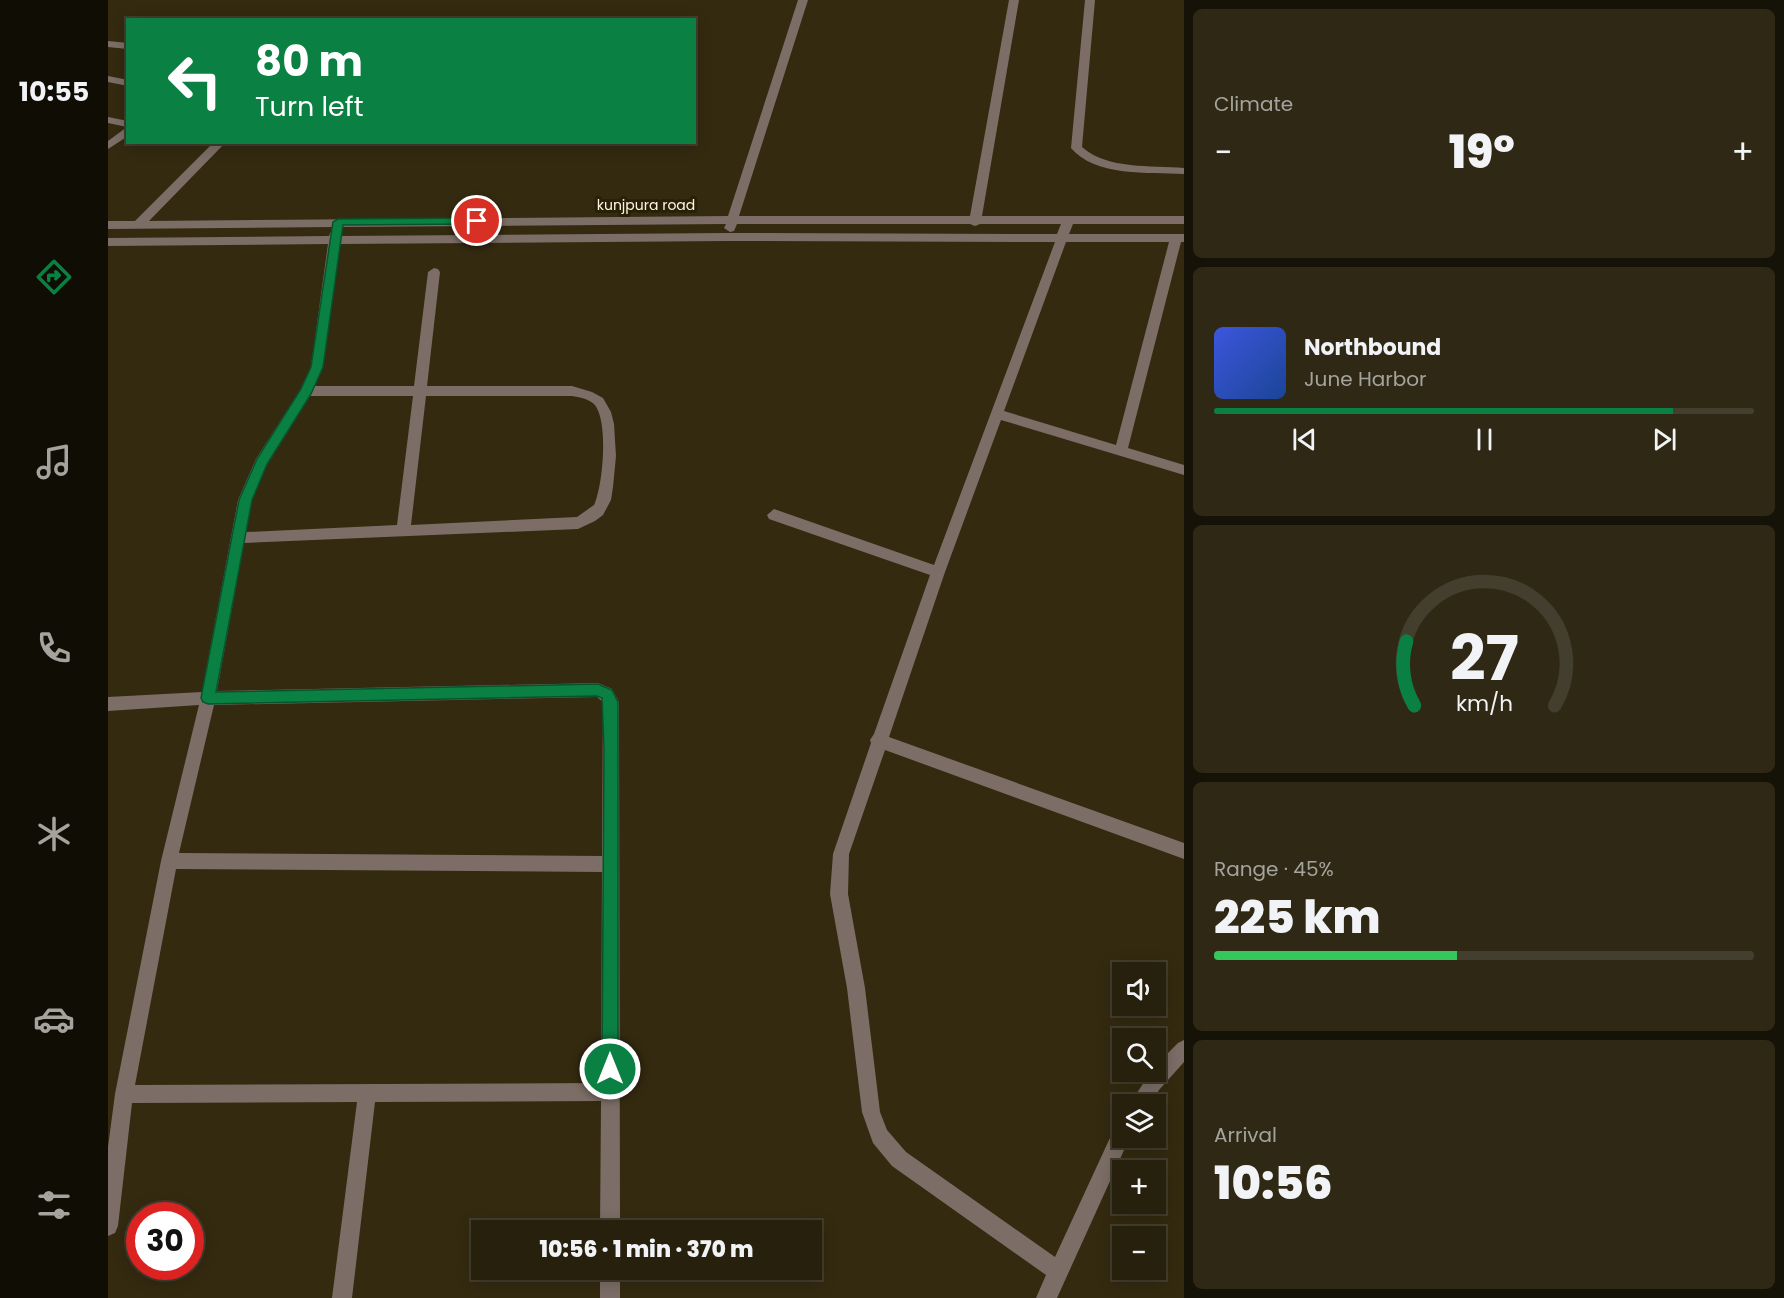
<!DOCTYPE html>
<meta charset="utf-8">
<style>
:root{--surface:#27200c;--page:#2f2815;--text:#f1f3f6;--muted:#a4a39d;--line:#433e2d;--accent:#0b8043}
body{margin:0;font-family:Poppins,sans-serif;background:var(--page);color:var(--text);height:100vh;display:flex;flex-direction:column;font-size:22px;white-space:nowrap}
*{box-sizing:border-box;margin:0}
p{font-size:20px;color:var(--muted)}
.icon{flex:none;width:33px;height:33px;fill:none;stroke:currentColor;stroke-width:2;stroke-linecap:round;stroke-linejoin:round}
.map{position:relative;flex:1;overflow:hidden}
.sheet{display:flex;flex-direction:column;gap:9px;padding:9px;background:#151207;width:600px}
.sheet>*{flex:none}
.banner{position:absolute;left:18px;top:18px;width:570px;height:126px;border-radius:0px;box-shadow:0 3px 15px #0003,0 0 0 2px var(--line);background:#0b8043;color:#fff;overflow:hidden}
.fabs{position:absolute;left:1004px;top:962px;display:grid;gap:12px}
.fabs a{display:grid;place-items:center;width:54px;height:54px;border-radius:0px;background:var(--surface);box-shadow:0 3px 15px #0003,0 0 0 2px var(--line);font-size:30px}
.speed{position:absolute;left:18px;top:1202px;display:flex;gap:12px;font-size:30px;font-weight:700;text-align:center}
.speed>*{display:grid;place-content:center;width:78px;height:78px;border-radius:50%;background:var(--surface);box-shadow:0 3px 15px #0003,0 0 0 2px var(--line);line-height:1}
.speed .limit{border:9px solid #d22;background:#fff;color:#111}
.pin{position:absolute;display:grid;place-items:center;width:51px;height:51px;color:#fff;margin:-26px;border:3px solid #fff;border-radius:50%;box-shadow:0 2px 6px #0007}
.me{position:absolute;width:66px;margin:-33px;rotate:0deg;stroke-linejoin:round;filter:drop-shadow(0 0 4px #0008)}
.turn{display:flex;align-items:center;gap:21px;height:126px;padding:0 30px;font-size:27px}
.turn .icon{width:78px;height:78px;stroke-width:2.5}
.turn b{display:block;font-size:42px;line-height:51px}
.big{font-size:45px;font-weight:800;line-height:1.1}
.sheet .widget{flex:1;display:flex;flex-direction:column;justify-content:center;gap:9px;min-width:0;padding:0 21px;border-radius:9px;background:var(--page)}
.sheet .dial{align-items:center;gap:0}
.dial svg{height:156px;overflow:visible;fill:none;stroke:var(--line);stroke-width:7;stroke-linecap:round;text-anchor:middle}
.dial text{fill:var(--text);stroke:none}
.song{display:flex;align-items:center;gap:18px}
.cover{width:72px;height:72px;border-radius:9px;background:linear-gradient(135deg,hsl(230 70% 55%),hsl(220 70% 35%))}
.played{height:6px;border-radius:3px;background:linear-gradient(90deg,var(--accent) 85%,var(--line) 85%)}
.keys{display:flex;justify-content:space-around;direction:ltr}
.heat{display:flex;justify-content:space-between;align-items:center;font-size:33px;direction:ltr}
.charge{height:9px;border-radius:4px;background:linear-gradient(90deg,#34c759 45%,var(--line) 0)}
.trip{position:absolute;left:363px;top:1220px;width:351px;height:60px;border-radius:0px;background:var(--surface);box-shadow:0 3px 15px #0003,0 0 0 2px var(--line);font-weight:800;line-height:60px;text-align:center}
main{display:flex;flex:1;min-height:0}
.menu{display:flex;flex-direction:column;width:108px;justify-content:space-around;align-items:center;background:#100d05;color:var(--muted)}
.menu .icon{width:42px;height:42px}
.menu .on{color:var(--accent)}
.menu b{font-size:27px;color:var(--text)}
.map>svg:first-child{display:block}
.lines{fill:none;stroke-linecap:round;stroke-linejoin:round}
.minor{fill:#7c6e66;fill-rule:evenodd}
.route{fill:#0b8043;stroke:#07532c;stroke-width:1.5}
.labels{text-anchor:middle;stroke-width:6;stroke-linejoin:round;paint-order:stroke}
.far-street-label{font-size:14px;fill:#fbf5e5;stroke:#2a2006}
</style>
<main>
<nav class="menu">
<b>10:55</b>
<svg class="icon on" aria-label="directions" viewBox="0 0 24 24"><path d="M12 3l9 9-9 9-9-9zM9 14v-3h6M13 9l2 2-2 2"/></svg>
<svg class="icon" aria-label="music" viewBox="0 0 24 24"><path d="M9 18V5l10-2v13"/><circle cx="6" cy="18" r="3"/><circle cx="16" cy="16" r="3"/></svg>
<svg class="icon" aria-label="phone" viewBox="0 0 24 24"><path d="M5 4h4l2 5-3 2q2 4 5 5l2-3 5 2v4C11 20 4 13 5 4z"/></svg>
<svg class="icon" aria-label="climate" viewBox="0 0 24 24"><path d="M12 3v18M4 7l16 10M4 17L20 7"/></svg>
<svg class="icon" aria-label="car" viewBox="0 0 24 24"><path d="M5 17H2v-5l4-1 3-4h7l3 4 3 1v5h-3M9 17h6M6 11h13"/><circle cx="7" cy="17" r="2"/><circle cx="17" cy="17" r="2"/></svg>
<svg class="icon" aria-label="filters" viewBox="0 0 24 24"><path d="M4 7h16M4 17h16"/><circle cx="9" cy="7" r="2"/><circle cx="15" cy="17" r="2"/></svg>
</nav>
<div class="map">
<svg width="1076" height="1298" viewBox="0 0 1076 1298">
<rect width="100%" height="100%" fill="#342a10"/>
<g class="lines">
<g class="minor">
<path d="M690,0H700L631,216H862L901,0H911L874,216H1076V224H965L961,234H1076V242H1073L1020,448L1076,465V475L893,420L837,572L781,737L1076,843V859L777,750L741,854L740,894L757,988L772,1112L779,1130L798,1152L947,1257L1007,1127L1014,1124V1137H1022L949,1298H928L938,1275L784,1166L765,1143L754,1112L739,988L722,894L725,854L763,743L762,740L766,734L822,575L661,519L659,515L666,509L826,565L947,242L619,241L232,244L215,367L207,386H306L320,272L326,268L330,269L332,272L319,386H464L484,392L495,398L503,412L506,424L508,456L505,487L503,500L495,515L487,521L470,529L136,543L109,691L490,683L504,689L511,702L512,1230H492L493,1101L267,1102L244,1298H224L249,1102L24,1103L10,1226L7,1233L0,1236V1147L7,1094L53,861L91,705L0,711V697L94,692L130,500L148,459L192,390L203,367L220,244L0,246V238L221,236L225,227L0,229V221H27L106,142H118L41,221L620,216ZM618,224L616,228L622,232L626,231L629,224H862L867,226L872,224H953L949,234L619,233L233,236L234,230L231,227ZM958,242H1061L1008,445L896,411ZM202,396H305L289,525L138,532L144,500L159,465ZM318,396H464C472,397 480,399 486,404C501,420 495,486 486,505L469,517L303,525ZM489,697L495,702L494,856L71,853L106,705ZM68,869L494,872L493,1083L27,1085Z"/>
<path d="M977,0H987L974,147C1000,170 1043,165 1076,168V174C1041,172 987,177 963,148Z"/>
<path d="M0,41L20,43V49L0,47Z"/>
<path d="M0,76L20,80V86L0,82Z"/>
<path d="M0,117L20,121V136L0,149V141L19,127L0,123Z"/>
<path d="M1076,1040V1062L1051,1090L1042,1104H1022L1043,1071H1047V1066L1070,1043Z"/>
<rect x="492" y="1269" width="20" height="29"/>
</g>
</g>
<path class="route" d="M369,218L375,221L373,224L235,225L215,367L203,394L159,464L144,500L108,692L490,684L504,690L510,702V1069L508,1075L502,1077L496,1075L494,1069L496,748L494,698L489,696L100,704L95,702L93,698L131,500L149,459L193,389L203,367L225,222L230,219Z"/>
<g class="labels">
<g class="far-street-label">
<text x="538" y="210">kunjpura road</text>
</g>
</g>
</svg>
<div class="fabs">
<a><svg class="icon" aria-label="sound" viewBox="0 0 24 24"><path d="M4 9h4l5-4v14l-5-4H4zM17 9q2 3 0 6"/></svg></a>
<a><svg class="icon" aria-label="search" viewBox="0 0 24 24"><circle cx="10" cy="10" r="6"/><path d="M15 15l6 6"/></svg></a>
<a><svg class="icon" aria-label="layers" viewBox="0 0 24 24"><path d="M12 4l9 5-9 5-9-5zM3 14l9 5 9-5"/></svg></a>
<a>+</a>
<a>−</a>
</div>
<div class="speed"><div class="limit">30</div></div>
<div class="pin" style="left:369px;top:221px;background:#d93025"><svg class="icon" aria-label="arrive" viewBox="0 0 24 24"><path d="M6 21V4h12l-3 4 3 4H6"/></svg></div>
<svg class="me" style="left:502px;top:1069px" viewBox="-20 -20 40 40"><circle r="17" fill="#0b8043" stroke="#fff" stroke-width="3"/><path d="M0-11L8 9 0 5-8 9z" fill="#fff"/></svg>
<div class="trip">10:56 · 1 min · 370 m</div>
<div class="banner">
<div class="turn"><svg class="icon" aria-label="left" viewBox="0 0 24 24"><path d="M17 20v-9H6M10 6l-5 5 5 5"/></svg><div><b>80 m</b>Turn left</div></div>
</div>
</div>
<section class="sheet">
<div class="widget"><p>Climate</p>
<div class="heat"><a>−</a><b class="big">19°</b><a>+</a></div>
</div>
<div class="widget">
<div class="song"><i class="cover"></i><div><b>Northbound</b><p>June Harbor</p></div></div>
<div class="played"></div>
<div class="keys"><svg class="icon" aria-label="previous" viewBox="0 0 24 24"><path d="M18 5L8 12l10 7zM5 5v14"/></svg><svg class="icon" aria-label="pause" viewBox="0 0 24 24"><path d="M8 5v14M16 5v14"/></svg><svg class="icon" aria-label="next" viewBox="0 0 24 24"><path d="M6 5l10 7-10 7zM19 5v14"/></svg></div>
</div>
<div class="widget dial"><svg viewBox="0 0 100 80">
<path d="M14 69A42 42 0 1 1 86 69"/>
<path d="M14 69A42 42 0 0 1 10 36" stroke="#0b8043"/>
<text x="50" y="56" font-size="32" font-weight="700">27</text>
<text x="50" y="72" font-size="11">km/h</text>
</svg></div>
<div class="widget"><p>Range · 45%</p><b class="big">225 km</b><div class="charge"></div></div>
<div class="widget"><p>Arrival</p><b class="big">10:56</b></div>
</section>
</main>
